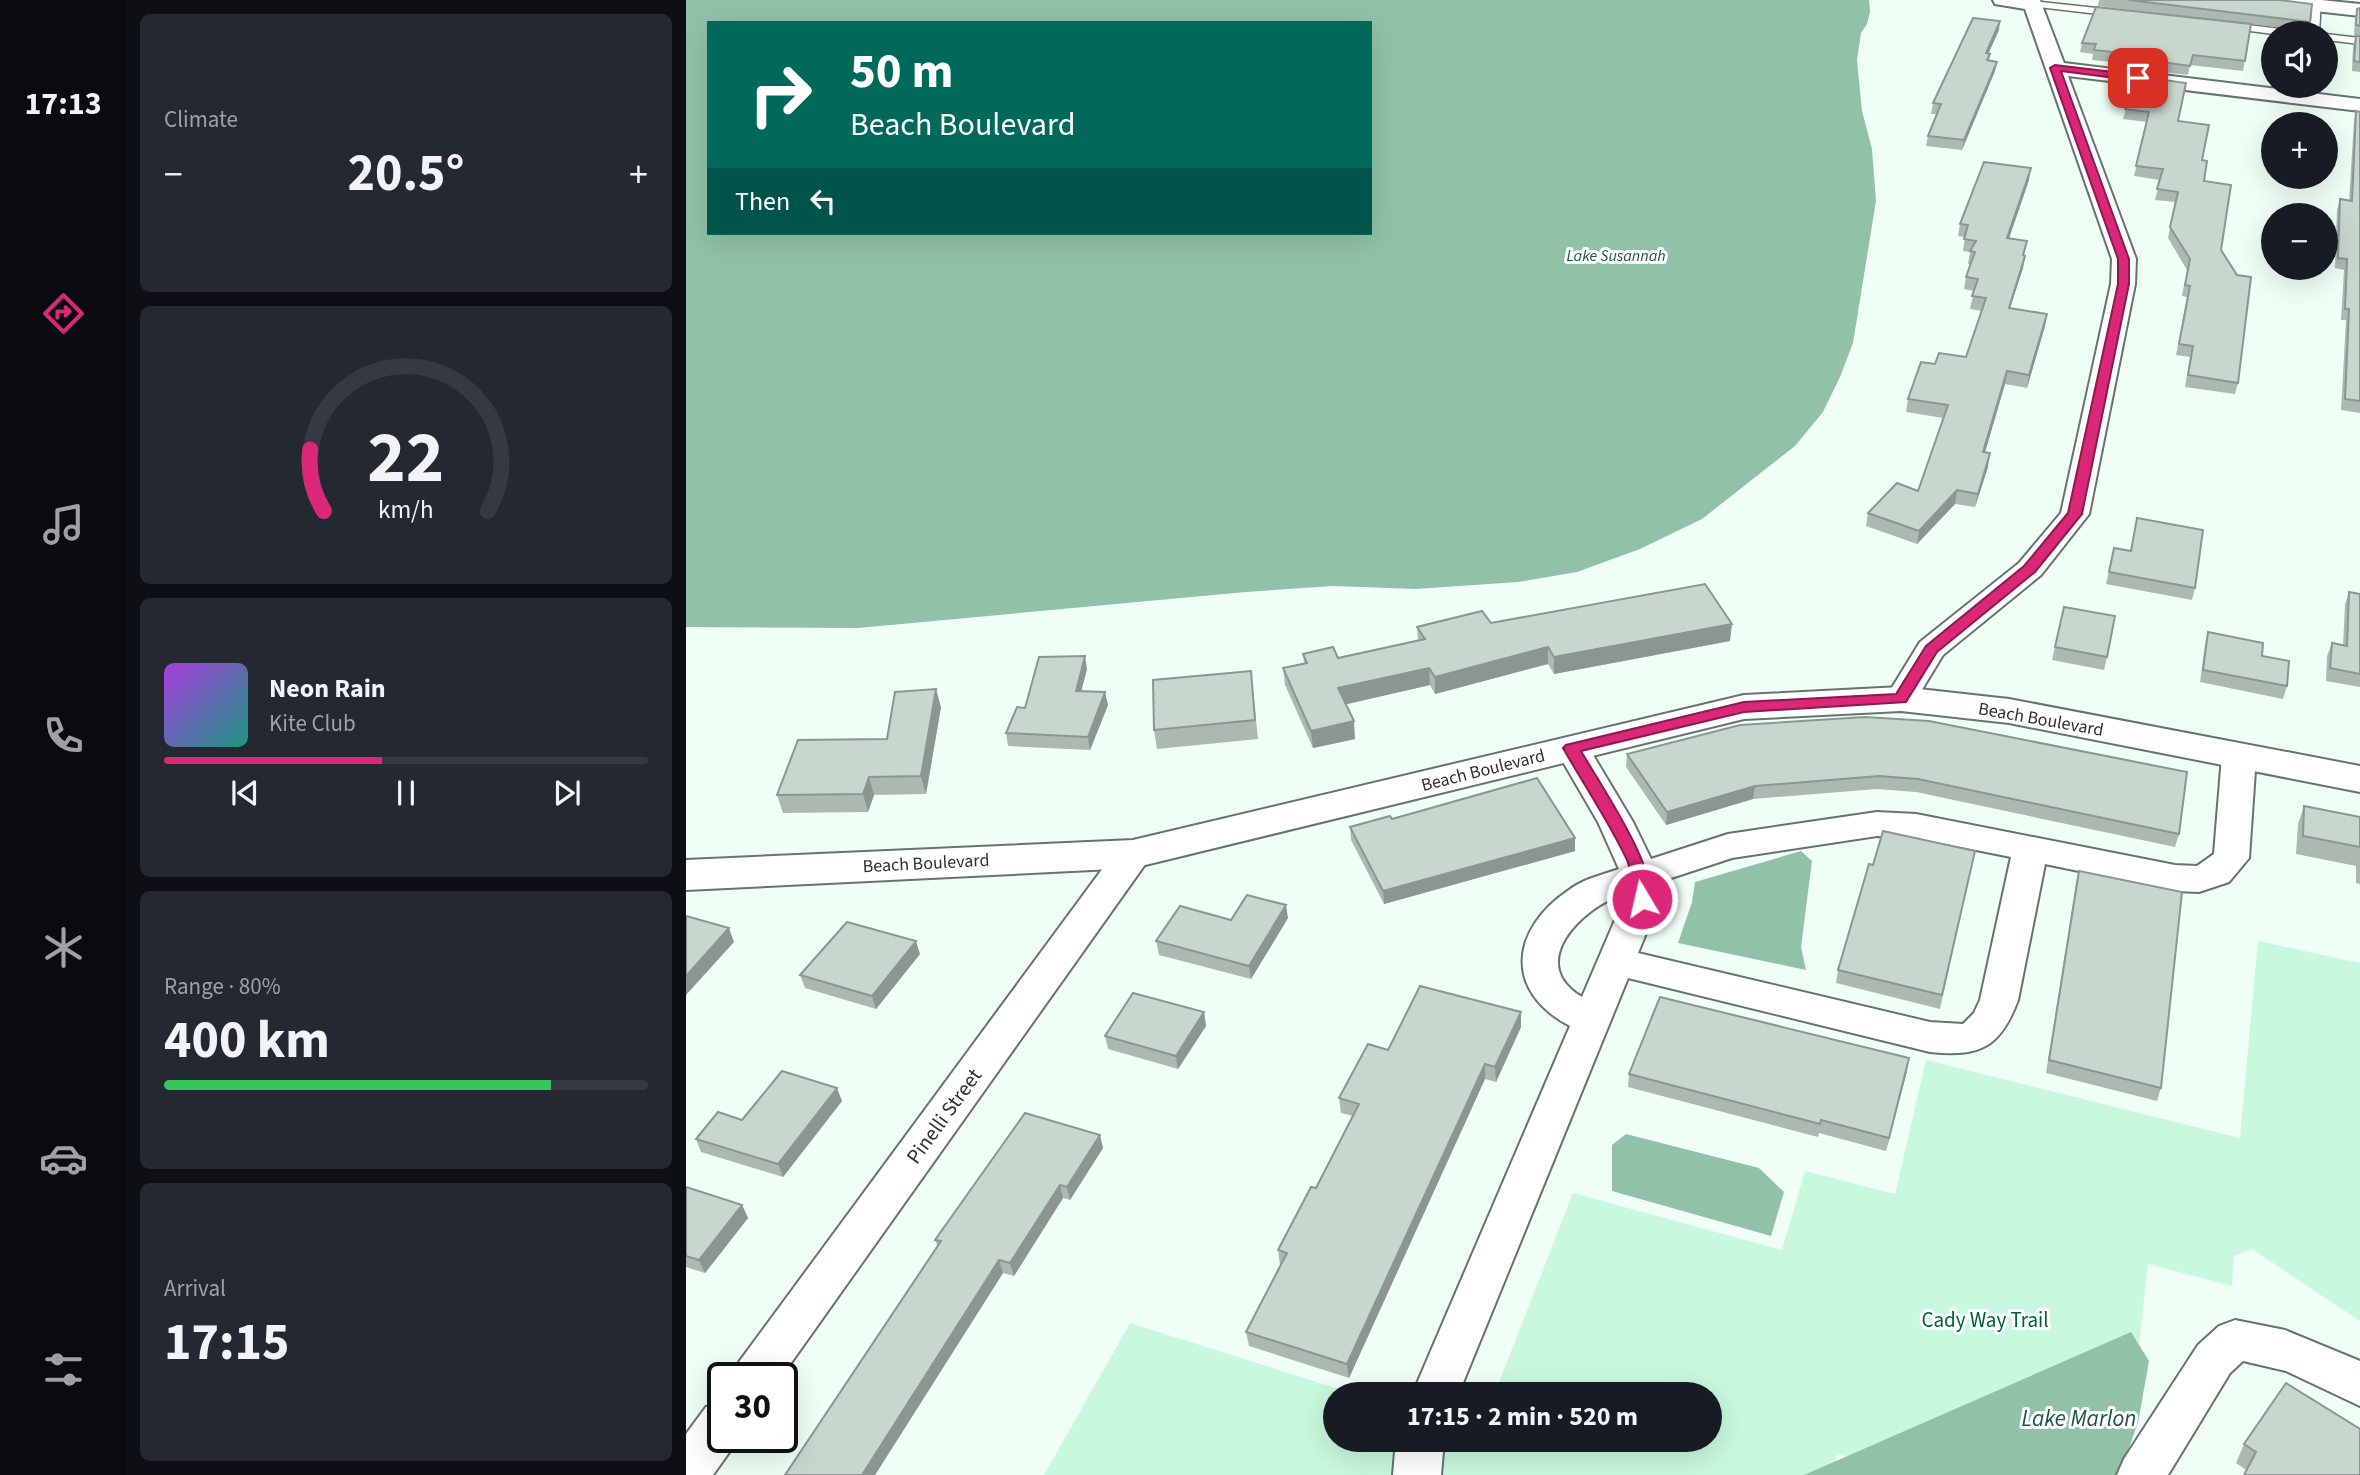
<!DOCTYPE html>
<meta charset="utf-8">
<style>
:root{--surface:#171b24;--page:#242831;--text:#f1f3f6;--muted:#9ea1a6;--line:#363941;--accent:#db2777}
body{margin:0;font-family:"Source Sans 3",sans-serif;background:var(--page);color:var(--text);height:100vh;display:flex;flex-direction:column;font-size:26px;white-space:nowrap}
*{box-sizing:border-box;margin:0}
p{font-size:23px;color:var(--muted)}
.icon{flex:none;width:38px;height:38px;fill:none;stroke:currentColor;stroke-width:2;stroke-linecap:round;stroke-linejoin:round}
.map{position:relative;flex:1;overflow:hidden}
.drawer{display:flex;flex-direction:column;gap:14px;padding:14px;background:#0d0f14;width:560px}
.drawer>*{flex:none}
.hud{position:absolute;left:21px;top:21px;width:665px;height:214px;border-radius:0px;box-shadow:0 7px 28px #0002;background:#00695c;color:#fff;overflow:hidden}
.tools{position:absolute;left:1575px;top:21px;display:grid;gap:14px}
.tools a{display:grid;place-items:center;width:77px;height:77px;border-radius:50%;background:var(--surface);box-shadow:0 7px 28px #0002;font-size:35px}
.speed{position:absolute;left:21px;top:1362px;display:flex;gap:14px;font-size:35px;font-weight:700;text-align:center}
.speed>*{display:grid;place-content:center;width:91px;height:91px;border-radius:50%;background:var(--surface);box-shadow:0 7px 28px #0002;line-height:1}
.speed .limit{border:4px solid #111;border-radius:10px;background:#fff;color:#111}
.pin{position:absolute;display:grid;place-items:center;width:60px;height:60px;color:#fff;margin:-30px;border-radius:14px;box-shadow:0 4px 10px #0006}
.me{position:absolute;width:77px;margin:-38px;rotate:351deg;stroke-linejoin:round;filter:drop-shadow(0 0 5px #0008)}
.turn{display:flex;align-items:center;gap:24px;height:147px;padding:0 28px;font-size:32px}
.turn .icon{width:91px;height:91px;stroke-width:2.5}
.turn b{display:block;font-size:49px;line-height:60px}
.then{display:flex;align-items:center;height:66px;padding:0 28px;background:#0003;gap:14px;font-size:26px}
.big{font-size:52px;font-weight:700;line-height:1.1}
.drawer .widget{flex:1;display:flex;flex-direction:column;justify-content:center;gap:10px;min-width:0;padding:0 24px;border-radius:10px;background:var(--page)}
.drawer .dial{align-items:center;gap:0}
.dial svg{height:182px;overflow:visible;fill:none;stroke:var(--line);stroke-width:7;stroke-linecap:round;text-anchor:middle}
.dial text{fill:var(--text);stroke:none}
.song{display:flex;align-items:center;gap:21px}
.cover{width:84px;height:84px;border-radius:10px;background:linear-gradient(135deg,hsl(280 70% 55%),hsl(170 70% 35%))}
.played{height:7px;border-radius:4px;background:linear-gradient(90deg,var(--accent) 45%,var(--line) 45%)}
.keys{display:flex;justify-content:space-around;direction:ltr}
.heat{display:flex;justify-content:space-between;align-items:center;font-size:38px;direction:ltr}
.charge{height:10px;border-radius:5px;background:linear-gradient(90deg,#34c759 80%,var(--line) 0)}
.trip{position:absolute;left:637px;top:1382px;width:399px;height:70px;border-radius:35px;background:var(--surface);box-shadow:0 7px 28px #0002;font-weight:700;line-height:70px;text-align:center}
main{display:flex;flex:1;min-height:0}
.dock{display:flex;flex-direction:column;width:126px;justify-content:space-around;align-items:center;background:#090b0e;color:var(--muted)}
.dock .icon{width:49px;height:49px}
.dock .active{color:var(--accent)}
.dock b{font-size:32px;color:var(--text)}
.map>svg:first-child{display:block}
.green{fill:#c8f8de}
.water{fill:#91c2a8;fill-rule:evenodd}
.lines{fill:none;stroke-linecap:round;stroke-linejoin:round}
.service-casing{stroke:#66746c;stroke-width:3}
.minor-casing{stroke:#66746c;stroke-width:4}
.tertiary-casing{stroke:#66746c;stroke-width:4}
.service{fill:#fff;fill-rule:evenodd}
.minor{fill:#fff;fill-rule:evenodd}
.tertiary{fill:#fff;fill-rule:evenodd}
.wall{fill:#acb9b1}
.shaded-wall{fill:#8c9690}
.building{fill:#c8d7ce;stroke:#8c9690;stroke-width:2}
.route{fill:#db2777;stroke:#8e194d;stroke-width:2}
.labels{text-anchor:middle;stroke-width:6;stroke-linejoin:round;paint-order:stroke}
.far-water-label{font-size:16px;font-style:italic;fill:#1b563d;stroke:#fff}
.street-label{font-size:18px;fill:#2b312e;stroke:#fff}
.near-street-label{font-size:21px;fill:#2b312e;stroke:#fff}
.near-park-label{font-size:21px;fill:#025e3d;stroke:#fff}
.near-water-label{font-size:23px;font-style:italic;fill:#1b563d;stroke:#fff}
</style>
<main>
<nav class="dock">
<b>17:13</b>
<svg class="icon active" aria-label="directions" viewBox="0 0 24 24"><path d="M12 3l9 9-9 9-9-9zM9 14v-3h6M13 9l2 2-2 2"/></svg>
<svg class="icon" aria-label="music" viewBox="0 0 24 24"><path d="M9 18V5l10-2v13"/><circle cx="6" cy="18" r="3"/><circle cx="16" cy="16" r="3"/></svg>
<svg class="icon" aria-label="phone" viewBox="0 0 24 24"><path d="M5 4h4l2 5-3 2q2 4 5 5l2-3 5 2v4C11 20 4 13 5 4z"/></svg>
<svg class="icon" aria-label="climate" viewBox="0 0 24 24"><path d="M12 3v18M4 7l16 10M4 17L20 7"/></svg>
<svg class="icon" aria-label="car" viewBox="0 0 24 24"><path d="M5 17H2v-5l4-1 3-4h7l3 4 3 1v5h-3M9 17h6M6 11h13"/><circle cx="7" cy="17" r="2"/><circle cx="17" cy="17" r="2"/></svg>
<svg class="icon" aria-label="filters" viewBox="0 0 24 24"><path d="M4 7h16M4 17h16"/><circle cx="9" cy="7" r="2"/><circle cx="15" cy="17" r="2"/></svg>
</nav>
<section class="drawer">
<div class="widget"><p>Climate</p>
<div class="heat"><a>−</a><b class="big">20.5°</b><a>+</a></div>
</div>
<div class="widget dial"><svg viewBox="0 0 100 80">
<path d="M14 69A42 42 0 1 1 86 69"/>
<path d="M14 69A42 42 0 0 1 8 42" stroke="#db2777"/>
<text x="50" y="56" font-size="32" font-weight="700">22</text>
<text x="50" y="72" font-size="11">km/h</text>
</svg></div>
<div class="widget">
<div class="song"><i class="cover"></i><div><b>Neon Rain</b><p>Kite Club</p></div></div>
<div class="played"></div>
<div class="keys"><svg class="icon" aria-label="previous" viewBox="0 0 24 24"><path d="M18 5L8 12l10 7zM5 5v14"/></svg><svg class="icon" aria-label="pause" viewBox="0 0 24 24"><path d="M8 5v14M16 5v14"/></svg><svg class="icon" aria-label="next" viewBox="0 0 24 24"><path d="M6 5l10 7-10 7zM19 5v14"/></svg></div>
</div>
<div class="widget"><p>Range · 80%</p><b class="big">400 km</b><div class="charge"></div></div>
<div class="widget"><p>Arrival</p><b class="big">17:15</b></div>
</section>
<div class="map">
<svg width="1674" height="1475" viewBox="0 0 1674 1475">
<rect width="100%" height="100%" fill="#effff6"/>
<path class="green" d="M1572,941L1674,963V1321L1566,1249L1548,1256L1546,1286L1462,1264L1439,1475H1256L1151,1454L1146,1475H358L444,1323L672,1395H649V1440H1024V1395H808L887,1193L1096,1250L1119,1171L1209,1194L1240,1060L1554,1138Z"/>
<g class="water">
<path d="M0,0H1183L1184,12L1181,24L1175,33L1171,60L1176,111L1186,149L1190,201L1167,343L1154,377L1137,412L1109,446L1016,519L954,549L891,572L832,582L730,589L647,586L560,592L172,628L0,627ZM23,23H684V233H23Z"/>
<path d="M1115,851L1126,861L1115,947L1120,970L992,943L1006,902L1009,882Z"/>
<path d="M940,1134L1073,1168L1098,1192L1085,1236L926,1191V1145Z"/>
<path d="M1445,1332L1463,1361L1452,1423L1433,1475H1118Z"/>
</g>
<g class="lines">
<g class="service-casing">
<g id="service">
<path d="M1627,0H1635L1633,33H1624Z"/>
<path d="M1346,1L1429,10L1433,13L1429,16L1343,6L1342,4Z"/>
<path d="M1545,23L1605,30L1610,33L1587,34L1542,28V24Z"/>
<path d="M1640,34L1674,38V44L1640,40Z"/>
</g>
</g>
<g class="minor-casing">
<g id="minor">
<path d="M1307,0H1354L1378,63L1674,99V111L1382,76L1450,259L1449,284L1403,514L1355,575L1257,655L1226,706L1215,709L1204,706L1199,699L1234,642L1333,563L1375,513L1425,284L1426,259L1339,9L1309,4Z"/>
<path d="M1576,0H1635L1674,4V16L1585,6Z"/>
<path d="M886,737L898,740L947,822L965,859L1042,834L1191,812L1230,814L1489,865L1511,866L1528,854L1536,756L1541,748L1553,745L1565,748L1570,756L1563,858L1543,882L1513,892L1489,891L1359,864L1332,1000C1314,1048 1294,1057 1244,1052L942,978L772,1395H726L884,1026C817,991 825,929 883,890C897,879 916,875 933,869L912,822L869,748L874,740ZM1191,836L1230,838L1325,857L1294,1000L1288,1013L1277,1024L1244,1022L952,953L974,899L973,882L1046,858ZM937,894L938,899L896,997C839,963 896,908 937,894Z"/>
<path d="M447,842L460,845L465,854L460,863L95,1377H46L53,1362L434,845Z"/>
<path d="M1549,1320L1599,1330L1674,1361V1406L1600,1371L1557,1361L1544,1373L1482,1475H1431L1438,1459L1512,1345L1533,1326Z"/>
<path d="M37,1401V1437H54L27,1475H0V1434L20,1407Z"/>
<path d="M710,1440H758L755,1475H707Z"/>
</g>
</g>
<g class="tertiary-casing">
<path id="tertiary" d="M1215,687L1323,699L1674,766V792L1323,723L1215,711L1058,719L447,868L0,890V860L447,840L1058,695Z"/>
</g>
<use href="#service" class="service"/>
<use href="#minor" class="minor"/>
<use href="#tertiary" class="tertiary"/>
</g>
<g class="wall">
<path d="M1413,0H1593L1624,22L1622,31L1565,24L1557,71L1504,65L1502,75L1451,69L1452,65L1406,60L1407,54L1394,52L1396,43L1551,23L1412,6Z"/>
<path d="M1674,8V72L1666,71L1667,46L1670,36H1673L1668,35L1669,18L1671,9Z"/>
<path d="M1313,30L1302,54H1304L1303,61L1309,71L1276,150L1240,146L1242,136L1251,114H1245L1247,103Z"/>
<path d="M1449,76L1492,121L1516,160L1518,181L1535,250L1552,383L1549,394L1499,387L1504,357L1490,355L1501,297L1496,296L1501,270L1482,238L1489,202L1469,200L1474,180L1448,176L1461,122L1437,119Z"/>
<path d="M1670,111L1674,112V413L1655,410L1660,320H1655L1658,270L1649,268L1651,210L1654,199L1663,201L1668,121Z"/>
<path d="M1343,180L1323,238L1338,256L1337,268L1324,308L1361,314L1359,326L1341,388L1319,384L1299,452L1302,467L1289,507L1269,504L1231,544L1180,526L1182,513L1232,491L1257,418L1220,412L1222,399L1249,364L1280,357L1296,311L1284,309L1288,291L1278,289L1280,277L1284,264H1282L1284,252L1277,251L1279,237L1272,236L1274,224Z"/>
<path d="M1451,518L1509,588L1506,600L1420,584L1428,548L1445,551Z"/>
<path d="M1663,592L1674,594V687L1640,681L1641,656L1646,643L1657,646L1659,604Z"/>
<path d="M1378,607L1421,657L1418,670L1366,660Z"/>
<path d="M805,623L1044,641L868,674L862,664L749,694L744,685L659,704L669,739L627,748L599,685L597,668L618,663L617,654L652,658L732,641L731,627Z"/>
<path d="M1522,632L1601,686L1597,699L1514,682L1519,645Z"/>
<path d="M401,669L395,691L422,705L404,750L322,746L320,733L339,708Z"/>
<path d="M567,690L572,739L471,749L468,730Z"/>
<path d="M255,707L240,794L188,795L182,812L97,813L91,795L201,739Z"/>
<path d="M1054,725L1493,834L1489,847L1230,792L1191,789L1067,799L980,825L940,767L941,754Z"/>
<path d="M1618,806L1674,817V884L1670,883V866L1610,854L1612,824Z"/>
<path d="M706,819L889,851L698,904L665,840L664,827Z"/>
<path d="M1289,851L1254,1009L1150,983L1152,970L1187,865Z"/>
<path d="M1393,871L1475,1088L1471,1101L1360,1073L1390,884Z"/>
<path d="M602,918L565,979L473,955L470,941L545,920Z"/>
<path d="M234,954L190,1009L119,988L114,975Z"/>
<path d="M518,1012L520,1026L492,1069L422,1049L419,1036Z"/>
<path d="M835,1027L810,1082L799,1079L663,1378L563,1346L560,1332L595,1265H594L592,1250L630,1188L667,1116L655,1113L653,1098L702,1050Z"/>
<path d="M1221,1071L1200,1151L1133,1133L1132,1137L942,1087L943,1074Z"/>
<path d="M156,1101L97,1177L15,1152L10,1139L56,1120Z"/>
<path d="M417,1148L384,1200L377,1198L328,1276L317,1273L189,1475H99L252,1247L249,1240Z"/>
<path d="M0,1187L56,1205L62,1218L19,1273L0,1267Z"/>
<path d="M1674,1429L1560,1470L1550,1463L1558,1444Z"/>
</g>
<g class="shaded-wall">
<path d="M1314,21L1313,30L1298,63L1300,53Z"/>
<path d="M1311,62L1309,71L1276,150L1278,140Z"/>
<path d="M1345,168L1343,180L1319,250L1321,238Z"/>
<path d="M1339,256L1337,268L1320,320L1323,308Z"/>
<path d="M1361,314L1359,326L1341,388L1343,375Z"/>
<path d="M1321,371L1319,384L1295,466L1297,452Z"/>
<path d="M1304,453L1302,467L1289,507L1292,494Z"/>
<path d="M1271,490L1269,504L1231,544L1233,531Z"/>
<path d="M1046,624L1044,641L868,674V657Z"/>
<path d="M862,647V664L749,694V677Z"/>
<path d="M399,656L401,669L392,704L390,691Z"/>
<path d="M743,668L744,685L653,706L652,688Z"/>
<path d="M250,689L255,707L240,794L235,776Z"/>
<path d="M419,692L422,705L404,750L402,737Z"/>
<path d="M668,721L669,739L627,748L625,731Z"/>
<path d="M183,777L188,795L182,812L177,794Z"/>
<path d="M1069,786L1067,799L980,825L981,812Z"/>
<path d="M889,838V851L698,904L697,891Z"/>
<path d="M600,905L602,918L565,979L563,966Z"/>
<path d="M43,928L48,942L0,995V976Z"/>
<path d="M230,941L234,954L190,1009L186,996Z"/>
<path d="M518,1012L520,1026L492,1069L490,1056Z"/>
<path d="M835,1012V1027L810,1082L809,1067Z"/>
<path d="M1223,1058L1221,1071L1200,1151L1203,1138Z"/>
<path d="M799,1064V1079L663,1378L661,1364Z"/>
<path d="M151,1088L156,1101L97,1177L92,1164Z"/>
<path d="M414,1135L417,1148L384,1200L381,1187Z"/>
<path d="M374,1185L377,1198L328,1276L324,1263Z"/>
<path d="M56,1205L62,1218L19,1273L13,1260Z"/>
<path d="M313,1260L317,1273L189,1475H176Z"/>
</g>
<g class="building">
<path d="M1443,0H1593L1626,4L1624,22Z"/>
<path d="M1410,7L1565,24L1559,61L1507,55L1504,66L1453,59L1454,55L1408,50L1410,44L1396,43Z"/>
<path d="M1674,8V26L1670,25L1671,9Z"/>
<path d="M1287,18L1314,21L1300,53L1304,54L1301,60L1311,62L1278,140L1242,136L1255,104L1247,103Z"/>
<path d="M1670,36H1674V62L1668,61Z"/>
<path d="M1449,76L1500,83L1492,121L1523,125L1516,160L1521,161L1518,181L1545,185L1535,250L1551,275L1565,277L1552,383L1502,375L1507,346L1493,344L1504,286L1499,285L1504,259L1484,227L1492,192L1471,189L1477,169L1450,166L1463,112L1439,109Z"/>
<path d="M1670,111L1674,112V401L1659,399L1663,309H1659L1661,259L1652,258L1654,199L1666,201Z"/>
<path d="M1298,162L1345,168L1321,238L1341,241L1337,255L1339,256L1323,308L1361,314L1343,375L1321,371L1297,452L1304,453L1292,494L1271,490L1233,531L1182,513L1211,483L1232,491L1262,405L1222,399L1235,362L1249,364L1253,353L1280,357L1300,298L1286,296L1292,279L1280,277L1289,252L1284,251L1290,241L1278,239L1282,225L1274,224Z"/>
<path d="M1451,518L1517,530L1509,588L1423,572L1428,548L1445,551Z"/>
<path d="M1019,584L1046,624L868,657L862,647L749,677L743,668L652,688L668,721L625,731L597,668L621,663L617,654L647,647L652,658L739,639L731,627L796,611L805,623Z"/>
<path d="M1663,592L1674,594V674L1644,668L1646,643L1661,646Z"/>
<path d="M1378,607L1429,616L1421,657L1369,647Z"/>
<path d="M1522,632L1577,643L1576,656L1603,661L1601,686L1517,670Z"/>
<path d="M399,656L390,691L419,692L402,737L320,733L331,707L339,708L353,657Z"/>
<path d="M565,671L569,720L468,730L467,680Z"/>
<path d="M250,689L235,776L183,777L177,794L91,795L112,740L201,739L209,692Z"/>
<path d="M1179,717L1243,721L1501,772L1493,834L1232,779L1193,776L1069,786L981,812L941,754L1054,725Z"/>
<path d="M851,778L889,838L697,891L664,827L704,816L706,819Z"/>
<path d="M1618,806L1674,817V847L1617,836Z"/>
<path d="M1197,831L1289,851L1256,995L1152,970L1183,864L1187,865Z"/>
<path d="M1393,871L1496,892L1475,1088L1363,1060Z"/>
<path d="M561,895L600,905L563,966L470,941L494,906L545,920Z"/>
<path d="M0,916L43,928L0,976Z"/>
<path d="M161,922L230,941L186,996L114,975Z"/>
<path d="M734,986L835,1012L809,1067L799,1064L661,1364L560,1332L601,1253L592,1250L625,1187L630,1188L673,1104L653,1098L682,1044L702,1050Z"/>
<path d="M447,993L518,1012L490,1056L419,1036Z"/>
<path d="M974,997L1223,1058L1203,1138L1135,1120L1134,1124L943,1074Z"/>
<path d="M96,1071L151,1088L92,1164L10,1139L32,1112L56,1120Z"/>
<path d="M339,1113L414,1135L381,1187L374,1185L324,1263L313,1260L176,1475H99L255,1241L249,1240Z"/>
<path d="M0,1187L56,1205L13,1260L0,1256Z"/>
<path d="M1600,1383L1674,1429V1475H1558L1570,1452L1558,1444Z"/>
</g>
<path class="route" d="M1369,65L1452,75L1457,78L1452,81L1375,71L1443,259V284L1396,514L1349,572L1251,652L1220,702L1058,712L895,751C911,779 977,876 962,903H950C945,894 947,874 941,860C923,822 898,785 877,748L880,745L1058,702L1210,694L1240,646L1338,566L1382,513L1432,284V259L1364,68Z"/>
<g class="labels">
<g class="far-water-label">
<text x="930" y="261">Lake Susannah</text>
</g>
<g class="street-label">
<text transform="translate(1355 719) rotate(10)" y="6">Beach Boulevard</text>
<text transform="translate(797 770) rotate(-14)" y="6">Beach Boulevard</text>
<text transform="translate(240 863) rotate(-3)" y="6">Beach Boulevard</text>
</g>
<g class="near-street-label">
<text transform="translate(258 1116) rotate(-54)" y="7">Pinelli Street</text>
</g>
<g class="near-park-label">
<text x="1299" y="1327">Cady Way Trail</text>
</g>
<g class="near-water-label">
<text x="1393" y="1426">Lake Marlon</text>
</g>
</g>
</svg>
<div class="tools">
<a><svg class="icon" aria-label="sound" viewBox="0 0 24 24"><path d="M4 9h4l5-4v14l-5-4H4zM17 9q2 3 0 6"/></svg></a>
<a>+</a>
<a>−</a>
</div>
<div class="speed"><div class="limit">30</div></div>
<div class="pin" style="left:1452px;top:78px;background:#d93025"><svg class="icon" aria-label="arrive" viewBox="0 0 24 24"><path d="M6 21V4h12l-3 4 3 4H6"/></svg></div>
<svg class="me" style="left:956px;top:899px" viewBox="-20 -20 40 40"><circle r="17" fill="#db2777" stroke="#fff" stroke-width="3"/><path d="M0-11L8 9 0 5-8 9z" fill="#fff"/></svg>
<div class="trip">17:15 · 2 min · 520 m</div>
<div class="hud">
<div class="turn"><svg class="icon" aria-label="right" viewBox="0 0 24 24"><path d="M7 20v-9h11M14 6l5 5-5 5"/></svg><div><b>50 m</b>Beach Boulevard</div></div>
<div class="then">Then<svg class="icon" aria-label="left" viewBox="0 0 24 24"><path d="M17 20v-9H6M10 6l-5 5 5 5"/></svg></div>
</div>
</div>
</main>
